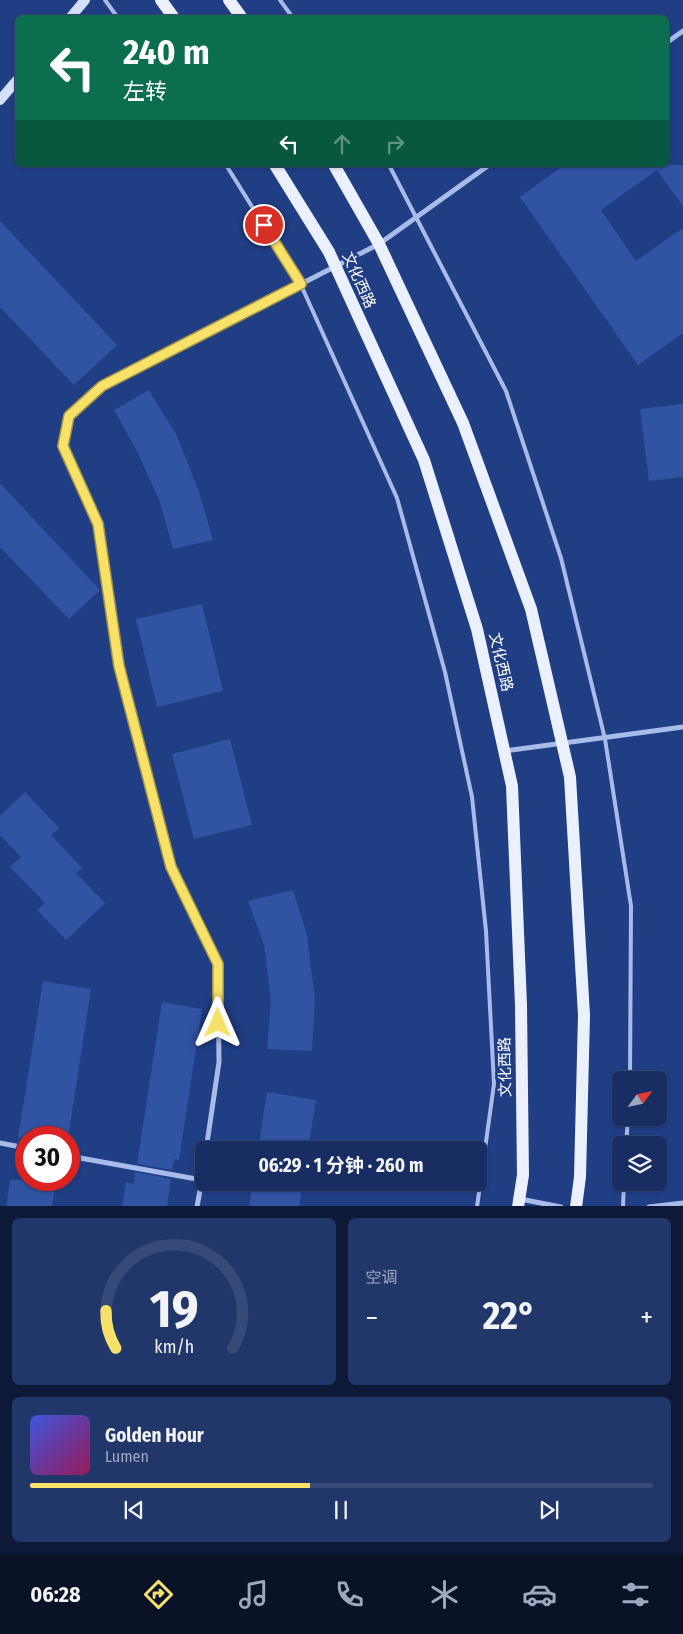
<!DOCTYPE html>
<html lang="zh">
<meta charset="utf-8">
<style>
:root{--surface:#182e63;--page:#213669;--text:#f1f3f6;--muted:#9fa8be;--line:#364a78;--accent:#f7e169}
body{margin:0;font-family:"Fira Sans Condensed","Noto Sans SC",sans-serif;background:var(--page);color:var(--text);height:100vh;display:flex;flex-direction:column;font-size:19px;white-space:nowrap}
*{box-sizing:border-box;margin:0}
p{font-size:16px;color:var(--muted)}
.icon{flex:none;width:28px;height:28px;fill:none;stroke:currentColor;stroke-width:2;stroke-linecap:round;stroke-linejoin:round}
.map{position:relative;height:1206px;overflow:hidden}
.side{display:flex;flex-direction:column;gap:12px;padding:12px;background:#0d1936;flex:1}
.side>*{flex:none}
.top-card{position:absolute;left:15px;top:15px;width:654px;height:152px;border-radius:8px;box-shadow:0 1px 4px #0004,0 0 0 1px var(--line);background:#0b6e4f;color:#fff;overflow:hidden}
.needle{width:32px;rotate:57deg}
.tools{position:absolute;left:612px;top:1071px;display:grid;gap:10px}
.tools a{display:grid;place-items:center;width:55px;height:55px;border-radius:8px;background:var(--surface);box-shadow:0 1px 4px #0004,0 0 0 1px var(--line);font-size:25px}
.speed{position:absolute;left:15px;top:1126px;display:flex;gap:10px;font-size:25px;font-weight:700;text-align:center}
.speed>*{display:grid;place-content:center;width:65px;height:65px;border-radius:50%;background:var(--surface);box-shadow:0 1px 4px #0004,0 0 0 1px var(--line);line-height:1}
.speed .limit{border:8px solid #d22;background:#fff;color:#111}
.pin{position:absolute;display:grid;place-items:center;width:42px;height:42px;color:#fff;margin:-21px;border:2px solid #fff;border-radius:50%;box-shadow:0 1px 5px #0007}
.me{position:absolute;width:55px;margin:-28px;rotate:0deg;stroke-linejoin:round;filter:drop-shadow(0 0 4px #0008)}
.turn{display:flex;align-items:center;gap:18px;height:105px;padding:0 25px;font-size:22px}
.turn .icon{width:65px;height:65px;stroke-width:2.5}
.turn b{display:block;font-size:35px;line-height:42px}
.lanes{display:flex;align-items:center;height:48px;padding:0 25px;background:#0003;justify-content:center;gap:25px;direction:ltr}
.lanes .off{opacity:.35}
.big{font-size:38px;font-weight:700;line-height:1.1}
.side .tile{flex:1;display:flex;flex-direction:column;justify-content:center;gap:8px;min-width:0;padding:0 18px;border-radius:8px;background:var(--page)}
.side .dial{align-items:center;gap:0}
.dial svg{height:130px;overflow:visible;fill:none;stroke:var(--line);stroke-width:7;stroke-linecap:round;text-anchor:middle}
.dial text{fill:var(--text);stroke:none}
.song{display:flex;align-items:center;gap:15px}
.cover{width:60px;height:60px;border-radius:8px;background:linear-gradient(135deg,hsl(230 70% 55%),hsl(330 70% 35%))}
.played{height:5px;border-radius:2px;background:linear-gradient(90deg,var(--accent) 45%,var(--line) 45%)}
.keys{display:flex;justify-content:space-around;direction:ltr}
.heat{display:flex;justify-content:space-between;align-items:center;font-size:28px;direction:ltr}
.side .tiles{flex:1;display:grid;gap:12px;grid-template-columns:1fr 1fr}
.tile:last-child{grid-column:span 2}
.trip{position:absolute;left:195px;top:1141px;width:292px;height:50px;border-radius:8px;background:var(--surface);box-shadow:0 1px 4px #0004,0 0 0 1px var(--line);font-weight:700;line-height:50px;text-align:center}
.tab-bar{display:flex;height:80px;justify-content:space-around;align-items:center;background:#0a1228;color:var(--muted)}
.tab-bar .icon{width:35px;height:35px}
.tab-bar .on{color:var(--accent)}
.tab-bar b{font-size:22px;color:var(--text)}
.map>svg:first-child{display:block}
.building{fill:#3053a2}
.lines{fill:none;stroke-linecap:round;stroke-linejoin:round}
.lane{stroke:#a8bce9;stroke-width:4}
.street{stroke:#a8bce9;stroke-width:5}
.secondary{stroke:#d3def7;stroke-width:10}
.primary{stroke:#ebf0fe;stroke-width:12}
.route-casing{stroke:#a19244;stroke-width:12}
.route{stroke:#f7e169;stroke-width:9}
.labels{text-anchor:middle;stroke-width:5;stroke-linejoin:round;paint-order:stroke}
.street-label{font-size:15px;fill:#fff;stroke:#203e84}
</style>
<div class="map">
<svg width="683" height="1207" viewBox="0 0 683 1207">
<rect width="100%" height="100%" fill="#203e84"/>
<g class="building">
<path d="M564,165H683V206L657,170L601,210L636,261L683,228V333L638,365L520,197Z"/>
<path d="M0,221L117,345L74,385L0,307Z"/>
<path d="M149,390L177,436L199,492L213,540L173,549L160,502L137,451L114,410Z"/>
<path d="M683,404V477L649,481L640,409Z"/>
<path d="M0,483L100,590L69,619L0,547Z"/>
<path d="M202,604L223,691L157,707L136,619Z"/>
<path d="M230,739L252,825L194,839L172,754Z"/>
<path d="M25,792L59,828L51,835L82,868L76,873L105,903L66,940L37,910L45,903L10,867L21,857L0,835V816Z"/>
<path d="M293,890L307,935L315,1000L312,1051L267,1049L271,1000L264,945L248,901Z"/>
<path d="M43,981L91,989L68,1138H18Z"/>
<path d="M162,1002L202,1009L179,1160L174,1159L172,1170L137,1164Z"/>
<path d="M267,1092L316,1100L308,1150H258Z"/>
<path d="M135,1172L171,1179L167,1207H122L126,1182L134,1184Z"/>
<path d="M10,1180H56L52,1207H6Z"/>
<path d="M253,1182H303L299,1207H249Z"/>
</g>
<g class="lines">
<g class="lane">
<path d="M105,0L118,18"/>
<path d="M280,0L293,18"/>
<path d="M226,165L301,285L397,498L445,672L472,797L486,931L494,1084L477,1207"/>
<path d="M389,165L506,391L561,558L605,739L631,906L630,1080"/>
<path d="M626,1145L628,1118"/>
<path d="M623,1207L624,1182"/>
</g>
<g class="street">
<path d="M666,43L683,31"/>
<path d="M504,751L683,727"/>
<path d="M0,1143L26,1148"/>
<path d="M206,1150L219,1062L218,964L171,867L119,666L98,524L63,446L69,415L102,386L379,244L489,165"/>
<path d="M69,1156L202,1180"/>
<path d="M520,1199L561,1207"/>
<path d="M197,1207L204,1168"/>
<path d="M649,1207L683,1203"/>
</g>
<g class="secondary">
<path d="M70,18L85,0"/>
<path d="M0,100L18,79"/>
</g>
<g class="primary">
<path d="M161,0L174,18"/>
<path d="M229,0L242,18"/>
<path d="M275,165L329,252L424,460L477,629L512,786L521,1005L523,1175L518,1207"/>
<path d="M334,165L379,244L463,423L531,609L570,777L584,1015L580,1177L576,1207"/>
</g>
</g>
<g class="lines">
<g class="route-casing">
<path id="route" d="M218,1023V964L171,867L119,666L98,524L63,446L69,416L102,386L301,284L264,225"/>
</g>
<use href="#route" class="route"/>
</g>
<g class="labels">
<g class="street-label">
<text transform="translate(359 280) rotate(66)" y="5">文化西路</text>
<text transform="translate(501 662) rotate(77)" y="5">文化西路</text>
<text transform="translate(505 1067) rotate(-91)" y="5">文化西路</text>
</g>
</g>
</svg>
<div class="tools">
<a><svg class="needle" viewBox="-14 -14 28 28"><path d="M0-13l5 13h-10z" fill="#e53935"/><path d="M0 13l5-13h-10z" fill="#9fa8be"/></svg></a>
<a><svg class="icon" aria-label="layers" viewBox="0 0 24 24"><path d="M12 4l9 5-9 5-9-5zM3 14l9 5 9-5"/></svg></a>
</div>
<div class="speed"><div class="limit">30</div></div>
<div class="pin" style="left:264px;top:225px;background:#d93025"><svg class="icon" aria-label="arrive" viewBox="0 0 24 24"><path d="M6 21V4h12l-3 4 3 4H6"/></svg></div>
<svg class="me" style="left:218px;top:1023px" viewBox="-20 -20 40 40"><path d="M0-17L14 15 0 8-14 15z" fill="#f7e169" stroke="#fff" stroke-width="4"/></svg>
<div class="trip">06:29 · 1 分钟 · 260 m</div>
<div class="top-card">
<div class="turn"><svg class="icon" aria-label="left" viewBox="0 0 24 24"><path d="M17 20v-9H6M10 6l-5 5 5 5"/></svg><div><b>240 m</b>左转</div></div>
<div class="lanes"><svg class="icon" aria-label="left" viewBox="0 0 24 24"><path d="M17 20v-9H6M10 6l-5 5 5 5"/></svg><svg class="icon off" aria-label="ahead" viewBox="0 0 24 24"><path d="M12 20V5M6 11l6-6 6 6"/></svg><svg class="icon off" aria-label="right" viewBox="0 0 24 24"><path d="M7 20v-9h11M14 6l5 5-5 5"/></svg></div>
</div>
</div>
<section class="side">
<div class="tiles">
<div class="tile dial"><svg viewBox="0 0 100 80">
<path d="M14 69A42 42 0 1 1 86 69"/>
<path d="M14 69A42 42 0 0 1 8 46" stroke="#f7e169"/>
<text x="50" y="56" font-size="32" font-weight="700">19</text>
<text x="50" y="72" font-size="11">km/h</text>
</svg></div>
<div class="tile"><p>空调</p>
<div class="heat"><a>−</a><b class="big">22°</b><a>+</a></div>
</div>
<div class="tile">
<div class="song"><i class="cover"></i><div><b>Golden Hour</b><p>Lumen</p></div></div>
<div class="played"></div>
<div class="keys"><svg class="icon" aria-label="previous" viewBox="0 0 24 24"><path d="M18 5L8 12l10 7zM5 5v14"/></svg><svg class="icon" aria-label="pause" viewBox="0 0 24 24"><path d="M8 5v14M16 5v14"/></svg><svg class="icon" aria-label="next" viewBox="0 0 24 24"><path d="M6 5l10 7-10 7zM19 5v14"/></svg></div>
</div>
</div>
</section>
<nav class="tab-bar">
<b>06:28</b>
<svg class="icon on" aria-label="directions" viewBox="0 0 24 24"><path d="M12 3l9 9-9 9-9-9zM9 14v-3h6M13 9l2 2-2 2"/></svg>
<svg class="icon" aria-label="music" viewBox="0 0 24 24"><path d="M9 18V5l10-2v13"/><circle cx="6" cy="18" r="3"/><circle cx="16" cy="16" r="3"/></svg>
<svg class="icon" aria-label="phone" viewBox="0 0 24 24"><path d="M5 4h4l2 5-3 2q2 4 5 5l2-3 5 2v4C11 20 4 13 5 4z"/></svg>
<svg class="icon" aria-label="climate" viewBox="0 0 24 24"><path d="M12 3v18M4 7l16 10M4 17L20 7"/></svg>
<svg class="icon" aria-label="car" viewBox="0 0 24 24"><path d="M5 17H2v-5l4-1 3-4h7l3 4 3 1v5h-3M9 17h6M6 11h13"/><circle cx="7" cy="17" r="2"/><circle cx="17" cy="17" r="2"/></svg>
<svg class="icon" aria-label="filters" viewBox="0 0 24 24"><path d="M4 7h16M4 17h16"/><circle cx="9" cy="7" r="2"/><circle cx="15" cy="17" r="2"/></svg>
</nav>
